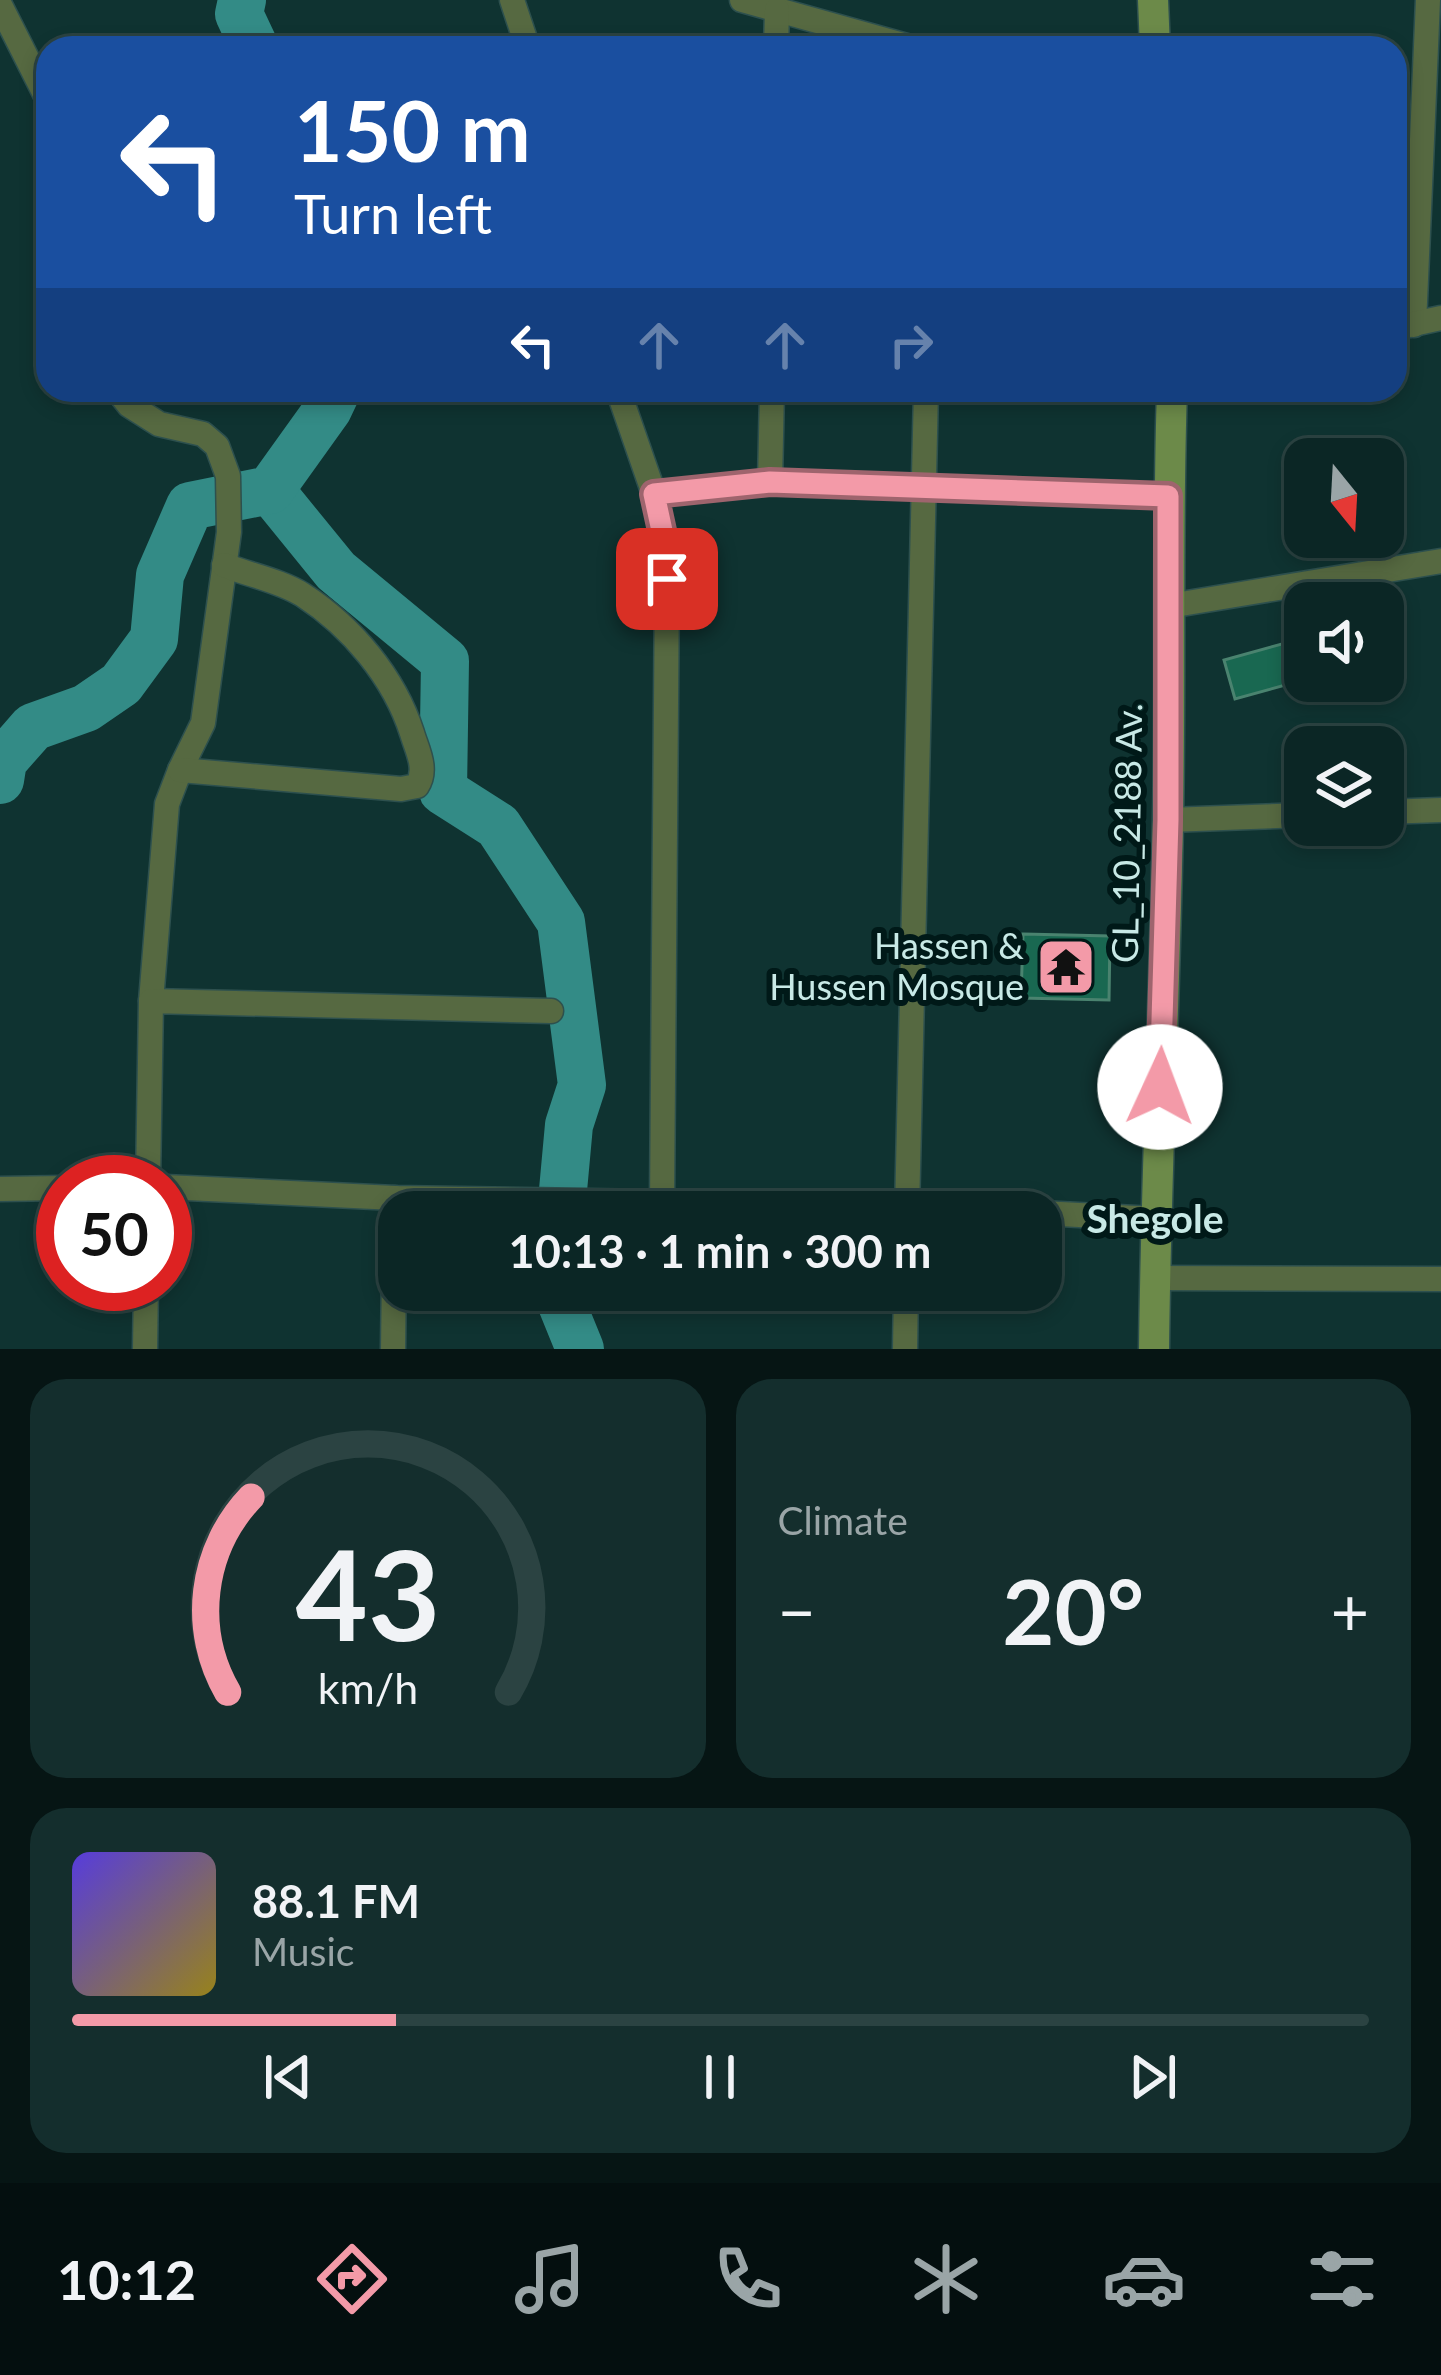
<!DOCTYPE html>
<meta charset="utf-8">
<style>
:root{--surface:#0b2625;--page:#142e2d;--text:#f1f3f6;--muted:#9aa5a7;--line:#2b4342;--accent:#f39aa8}
body{margin:0;font-family:Lato,sans-serif;background:var(--page);color:var(--text);height:100vh;display:flex;flex-direction:column;font-size:45px;white-space:nowrap}
*{box-sizing:border-box;margin:0}
p{font-size:39px;color:var(--muted)}
.icon{flex:none;width:66px;height:66px;fill:none;stroke:currentColor;stroke-width:2;stroke-linecap:round;stroke-linejoin:round}
.map{position:relative;height:1349px;overflow:hidden}
.panel{display:flex;flex-direction:column;gap:30px;padding:30px;background:#061514;flex:1}
.panel>*{flex:none}
.top-card{position:absolute;left:36px;top:36px;width:1371px;height:366px;border-radius:36px;box-shadow:0 6px 18px #0003,0 0 0 3px var(--line);background:#1a4fa0;color:#fff;overflow:hidden}
.needle{width:78px;rotate:162deg}
.fabs{position:absolute;left:1284px;top:438px;display:grid;gap:24px}
.fabs a{display:grid;place-items:center;width:120px;height:120px;border-radius:24px;background:var(--surface);box-shadow:0 6px 18px #0003,0 0 0 3px var(--line);font-size:60px}
.speed{position:absolute;left:36px;top:1155px;display:flex;gap:24px;font-size:60px;font-weight:700;text-align:center}
.speed>*{display:grid;place-content:center;width:156px;height:156px;border-radius:50%;background:var(--surface);box-shadow:0 6px 18px #0003,0 0 0 3px var(--line);line-height:1}
.speed .limit{border:18px solid #d22;background:#fff;color:#111}
.pin{position:absolute;display:grid;place-items:center;width:102px;height:102px;color:#fff;margin:-51px;border-radius:24px;box-shadow:0 6px 18px #0006}
.me{position:absolute;width:132px;margin:-66px;rotate:2deg;stroke-linejoin:round;filter:drop-shadow(0 0 9px #0008)}
.turn{display:flex;align-items:center;gap:42px;height:252px;padding:0 60px;font-size:54px}
.turn .icon{width:156px;height:156px;stroke-width:2.5}
.turn b{display:block;font-size:84px;line-height:102px}
.lanes{display:flex;align-items:center;height:114px;padding:0 60px;background:#0003;justify-content:center;gap:60px;direction:ltr}
.lanes .off{opacity:.35}
.big{font-size:90px;font-weight:700;line-height:1.1}
.panel .card{flex:1;display:flex;flex-direction:column;justify-content:center;gap:18px;min-width:0;padding:0 42px;border-radius:36px;background:var(--page)}
.panel .dial{align-items:center;gap:0}
.dial svg{height:312px;overflow:visible;fill:none;stroke:var(--line);stroke-width:7;stroke-linecap:round;text-anchor:middle}
.dial text{fill:var(--text);stroke:none}
.song{display:flex;align-items:center;gap:36px}
.cover{width:144px;height:144px;border-radius:18px;background:linear-gradient(135deg,hsl(250 70% 55%),hsl(50 70% 35%))}
.played{height:12px;border-radius:6px;background:linear-gradient(90deg,var(--accent) 25%,var(--line) 25%)}
.keys{display:flex;justify-content:space-around;direction:ltr}
.heat{display:flex;justify-content:space-between;align-items:center;font-size:66px;direction:ltr}
.panel .tiles{flex:1;display:grid;gap:30px;grid-template-columns:1fr 1fr}
.card:last-child{grid-column:span 2}
.trip{position:absolute;left:378px;top:1191px;width:684px;height:120px;border-radius:36px;background:var(--surface);box-shadow:0 6px 18px #0003,0 0 0 3px var(--line);font-weight:700;line-height:120px;text-align:center}
.menu{display:flex;height:192px;justify-content:space-around;align-items:center;background:#040f0f;color:var(--muted)}
.menu .icon{width:84px;height:84px}
.menu .current{color:var(--accent)}
.menu b{font-size:54px;color:var(--text)}
.map>svg:first-child{display:block}
.lines{fill:none;stroke-linecap:round;stroke-linejoin:round}
.river{stroke:#338b86;stroke-width:48}
.building{fill:#196851;stroke:#4a836f;stroke-width:3}
.street-casing{stroke:#2d504e;stroke-width:27}
.secondary-casing{stroke:#2d504e;stroke-width:33}
.street{stroke:#566941;stroke-width:24}
.secondary{stroke:#6c8a49;stroke-width:30}
.route-casing{stroke:#9e646d;stroke-width:30}
.route{stroke:#f39aa8;stroke-width:21}
.labels{text-anchor:middle;stroke-width:12;stroke-linejoin:round;paint-order:stroke}
.street-label{font-size:36px;fill:#c8e9e6;stroke:#001918}
.poi-label{font-size:36px;fill:#c8e9e6;stroke:#001918;text-anchor:end}
.neighbourhood-label{font-size:39px;font-weight:bold;fill:#c8e9e6;stroke:#001918}
</style>
<div class="map">
<svg width="1441" height="1349" viewBox="0 0 1441 1349">
<rect width="100%" height="100%" fill="#0f3331"/>
<g class="lines">
<g class="river">
<path d="M242,0L239,14L255,48"/>
<path d="M270,490L336,571L445,661L443,791L498,826L561,922L582,1085L569,1125L561,1212"/>
<path d="M0,780L3,761L33,727L86,708L121,684L154,639L160,575L190,506L270,490L328,409L337,390"/>
<path d="M556,1290L580,1349"/>
</g>
</g>
<g class="building">
<path d="M1289,642L1300,681L1235,699L1224,660Z"/>
<path d="M1023,934L1110,936L1109,1000L1021,998Z"/>
</g>
<g class="lines">
<g class="street-casing">
<g id="street">
<path d="M512,0L528,48"/>
<path d="M742,0L914,48"/>
<path d="M0,5L48,100"/>
<path d="M776,48L777,10"/>
<path d="M1414,325L1428,0"/>
<path d="M1395,328L1441,318"/>
<path d="M117,390L129,405L159,424L203,434L217,446L228,476L229,532L203,723L180,770L167,804L151,1001"/>
<path d="M618,390L654,494"/>
<path d="M770,482L772,390"/>
<path d="M1169,606L1441,561"/>
<path d="M180,770L401,789L417,786C428,769 417,750 412,733C394,677 352,627 303,595C281,581 249,575 224,565"/>
<path d="M1383,812L1441,810"/>
<path d="M1168,820L1305,815"/>
<path d="M148,1182L151,1001L551,1011"/>
<path d="M165,1187L395,1198L907,1206L1021,1212"/>
<path d="M0,1189L63,1188"/>
<path d="M662,1204L667,579L666,549L654,494L770,482L1168,496"/>
<path d="M907,1212L926,390"/>
<path d="M1041,1213L1155,1219"/>
<path d="M1155,1278L1441,1279"/>
<path d="M145,1349L146,1284"/>
<path d="M393,1349L395,1198"/>
<path d="M905,1349L906,1290"/>
</g>
</g>
<g class="secondary-casing">
<g id="secondary">
<path d="M1153,0L1155,48"/>
<path d="M1154,1349C1156,1172 1165,996 1168,819C1171,676 1167,533 1172,390"/>
</g>
</g>
<use href="#street" class="street"/>
<use href="#secondary" class="secondary"/>
</g>
<g class="lines">
<g class="route-casing">
<path id="route" d="M667,579L666,549L654,494L770,482L1168,496V820L1160,1087"/>
</g>
<use href="#route" class="route"/>
</g>
<defs>
<g id="temple-square" transform="scale(3)"><rect x="-9" y="-9" width="18" height="18" rx="4" fill="#f39aa8" stroke="#001918"/><path d="M0-6L5-2H3V0L6.5 2.5H4V6H1.5V3h-3V6H-4V2.5H-6.5L-3 0V-2H-5Z" fill="#111"/></g>
</defs>
<g fill-rule="evenodd">
<use href="#temple-square" x="1066" y="967"/>
</g>
<g class="labels">
<g class="street-label">
<text transform="translate(1127 833) rotate(-89)" y="13">GL_10_2188 Av.</text>
</g>
<g class="poi-label">
<text x="1024" y="959">Hassen &amp;<tspan x="1024" dy="41">Hussen Mosque</tspan></text>
</g>
<g class="neighbourhood-label">
<text x="1155" y="1233">Shegole</text>
</g>
</g>
</svg>
<div class="fabs">
<a><svg class="needle" viewBox="-14 -14 28 28"><path d="M0-13l5 13h-10z" fill="#e53935"/><path d="M0 13l5-13h-10z" fill="#9aa5a7"/></svg></a>
<a><svg class="icon" aria-label="sound" viewBox="0 0 24 24"><path d="M4 9h4l5-4v14l-5-4H4zM17 9q2 3 0 6"/></svg></a>
<a><svg class="icon" aria-label="layers" viewBox="0 0 24 24"><path d="M12 4l9 5-9 5-9-5zM3 14l9 5 9-5"/></svg></a>
</div>
<div class="speed"><div class="limit">50</div></div>
<div class="pin" style="left:667px;top:579px;background:#d93025"><svg class="icon" aria-label="arrive" viewBox="0 0 24 24"><path d="M6 21V4h12l-3 4 3 4H6"/></svg></div>
<svg class="me" style="left:1160px;top:1087px" viewBox="-20 -20 40 40"><circle r="19" fill="#fff"/><path d="M0-13L10 11 0 6-10 11z" fill="#f39aa8"/></svg>
<div class="trip">10:13 · 1 min · 300 m</div>
<div class="top-card">
<div class="turn"><svg class="icon" aria-label="left" viewBox="0 0 24 24"><path d="M17 20v-9H6M10 6l-5 5 5 5"/></svg><div><b>150 m</b>Turn left</div></div>
<div class="lanes"><svg class="icon" aria-label="left" viewBox="0 0 24 24"><path d="M17 20v-9H6M10 6l-5 5 5 5"/></svg><svg class="icon off" aria-label="ahead" viewBox="0 0 24 24"><path d="M12 20V5M6 11l6-6 6 6"/></svg><svg class="icon off" aria-label="ahead" viewBox="0 0 24 24"><path d="M12 20V5M6 11l6-6 6 6"/></svg><svg class="icon off" aria-label="right" viewBox="0 0 24 24"><path d="M7 20v-9h11M14 6l5 5-5 5"/></svg></div>
</div>
</div>
<section class="panel">
<div class="tiles">
<div class="card dial"><svg viewBox="0 0 100 80">
<path d="M14 69A42 42 0 1 1 86 69"/>
<path d="M14 69A42 42 0 0 1 20 19" stroke="#f39aa8"/>
<text x="50" y="56" font-size="32" font-weight="700">43</text>
<text x="50" y="72" font-size="11">km/h</text>
</svg></div>
<div class="card"><p>Climate</p>
<div class="heat"><a>−</a><b class="big">20°</b><a>+</a></div>
</div>
<div class="card">
<div class="song"><i class="cover"></i><div><b>88.1 FM</b><p>Music</p></div></div>
<div class="played"></div>
<div class="keys"><svg class="icon" aria-label="previous" viewBox="0 0 24 24"><path d="M18 5L8 12l10 7zM5 5v14"/></svg><svg class="icon" aria-label="pause" viewBox="0 0 24 24"><path d="M8 5v14M16 5v14"/></svg><svg class="icon" aria-label="next" viewBox="0 0 24 24"><path d="M6 5l10 7-10 7zM19 5v14"/></svg></div>
</div>
</div>
</section>
<nav class="menu">
<b>10:12</b>
<svg class="icon current" aria-label="directions" viewBox="0 0 24 24"><path d="M12 3l9 9-9 9-9-9zM9 14v-3h6M13 9l2 2-2 2"/></svg>
<svg class="icon" aria-label="music" viewBox="0 0 24 24"><path d="M9 18V5l10-2v13"/><circle cx="6" cy="18" r="3"/><circle cx="16" cy="16" r="3"/></svg>
<svg class="icon" aria-label="phone" viewBox="0 0 24 24"><path d="M5 4h4l2 5-3 2q2 4 5 5l2-3 5 2v4C11 20 4 13 5 4z"/></svg>
<svg class="icon" aria-label="climate" viewBox="0 0 24 24"><path d="M12 3v18M4 7l16 10M4 17L20 7"/></svg>
<svg class="icon" aria-label="car" viewBox="0 0 24 24"><path d="M5 17H2v-5l4-1 3-4h7l3 4 3 1v5h-3M9 17h6M6 11h13"/><circle cx="7" cy="17" r="2"/><circle cx="17" cy="17" r="2"/></svg>
<svg class="icon" aria-label="filters" viewBox="0 0 24 24"><path d="M4 7h16M4 17h16"/><circle cx="9" cy="7" r="2"/><circle cx="15" cy="17" r="2"/></svg>
</nav>
